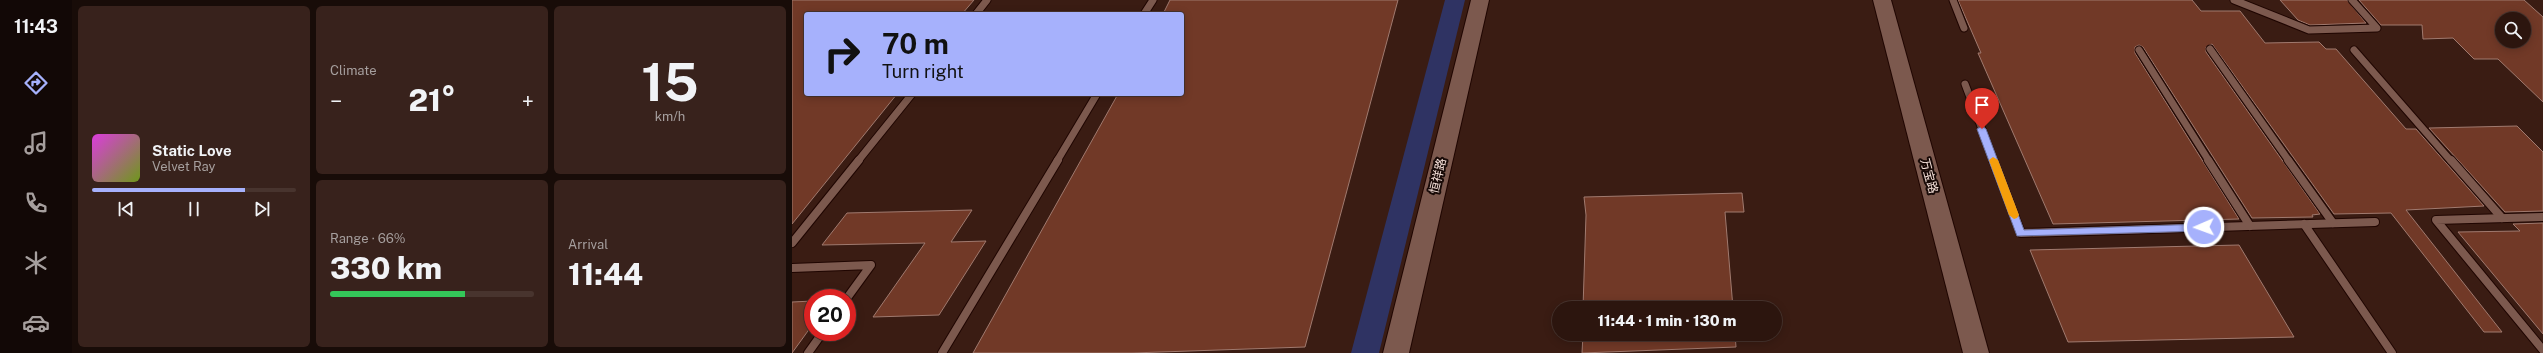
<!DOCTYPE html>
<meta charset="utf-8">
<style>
:root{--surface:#2c150e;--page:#38221c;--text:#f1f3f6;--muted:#a69f9e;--line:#48342e;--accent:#a6b1fc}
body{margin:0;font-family:"Public Sans","Noto Sans SC",sans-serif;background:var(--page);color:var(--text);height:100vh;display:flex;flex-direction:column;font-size:15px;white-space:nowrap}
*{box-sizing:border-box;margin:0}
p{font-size:13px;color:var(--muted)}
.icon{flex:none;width:22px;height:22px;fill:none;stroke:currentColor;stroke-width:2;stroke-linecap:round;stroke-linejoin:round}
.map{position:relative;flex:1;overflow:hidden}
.sheet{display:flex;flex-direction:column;gap:6px;padding:6px;background:#180c08;width:720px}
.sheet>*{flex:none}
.hud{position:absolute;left:12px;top:12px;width:380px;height:84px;border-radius:4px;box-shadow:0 2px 10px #0003,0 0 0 1px var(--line);background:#a6b1fc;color:#111;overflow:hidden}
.controls{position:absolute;left:1703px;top:12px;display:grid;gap:8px}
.controls a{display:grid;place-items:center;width:36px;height:36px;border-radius:50%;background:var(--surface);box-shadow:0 2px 10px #0003,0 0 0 1px var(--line);font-size:20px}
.speed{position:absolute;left:12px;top:289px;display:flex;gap:8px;font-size:20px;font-weight:700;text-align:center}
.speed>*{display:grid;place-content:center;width:52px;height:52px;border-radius:50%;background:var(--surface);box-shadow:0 2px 10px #0003,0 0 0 1px var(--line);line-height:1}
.speed .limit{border:6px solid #d22;background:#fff;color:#111}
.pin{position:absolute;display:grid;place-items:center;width:34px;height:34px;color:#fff;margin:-41px -17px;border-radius:50% 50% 50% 0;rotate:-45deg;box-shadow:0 0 4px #0007}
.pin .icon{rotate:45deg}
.me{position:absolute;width:44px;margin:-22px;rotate:268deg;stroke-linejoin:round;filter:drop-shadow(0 0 3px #0008)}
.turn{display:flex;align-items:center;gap:14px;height:84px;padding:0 12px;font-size:18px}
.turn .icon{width:52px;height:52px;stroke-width:2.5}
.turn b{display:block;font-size:28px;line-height:34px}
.big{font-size:30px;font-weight:800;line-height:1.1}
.sheet .widget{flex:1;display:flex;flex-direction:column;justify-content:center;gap:6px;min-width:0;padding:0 14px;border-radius:6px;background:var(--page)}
.sheet .dial{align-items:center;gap:0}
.dial b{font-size:52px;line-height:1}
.song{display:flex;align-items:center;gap:12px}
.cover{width:48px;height:48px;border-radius:6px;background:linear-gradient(135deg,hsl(300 70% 55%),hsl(80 70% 35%))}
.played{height:4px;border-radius:2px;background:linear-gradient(90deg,var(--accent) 75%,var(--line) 75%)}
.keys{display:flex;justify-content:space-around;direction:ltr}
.heat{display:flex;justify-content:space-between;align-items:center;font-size:22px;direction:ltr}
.charge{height:6px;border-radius:3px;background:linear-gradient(90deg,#34c759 66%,var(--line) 0)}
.sheet .tiles{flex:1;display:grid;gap:6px;grid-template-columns:repeat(3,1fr)}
.widget:first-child{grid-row:span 2}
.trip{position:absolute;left:760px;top:301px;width:230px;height:40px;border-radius:20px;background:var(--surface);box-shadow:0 2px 10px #0003,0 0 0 1px var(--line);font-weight:800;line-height:40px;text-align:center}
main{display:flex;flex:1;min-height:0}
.tabs{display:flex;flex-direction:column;width:72px;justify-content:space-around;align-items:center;background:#120806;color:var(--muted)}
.tabs .icon{width:28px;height:28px}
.tabs .on{color:var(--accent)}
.tabs b{font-size:18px;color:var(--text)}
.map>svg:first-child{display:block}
.green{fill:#2f3363}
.building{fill:#713927;stroke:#a07a6f;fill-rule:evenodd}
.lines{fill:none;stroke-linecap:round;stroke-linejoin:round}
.lane-far1-casing{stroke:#1f0501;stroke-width:9}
.lane-casing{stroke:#1f0501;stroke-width:10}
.secondary-casing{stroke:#1f0501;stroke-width:2}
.lane-far1{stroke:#7c594e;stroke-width:7}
.lane{stroke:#7c594e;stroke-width:8}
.secondary{fill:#7c594e;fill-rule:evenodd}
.route{fill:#a6b1fc;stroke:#6c73a4}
.slow{fill:#f59e0b}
.labels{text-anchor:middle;stroke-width:4;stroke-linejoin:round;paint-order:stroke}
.street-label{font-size:12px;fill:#f7e2db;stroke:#180a07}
</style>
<main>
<nav class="tabs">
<b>11:43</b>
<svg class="icon on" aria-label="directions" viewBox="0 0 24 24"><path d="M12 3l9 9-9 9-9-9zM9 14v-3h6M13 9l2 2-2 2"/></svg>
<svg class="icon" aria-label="music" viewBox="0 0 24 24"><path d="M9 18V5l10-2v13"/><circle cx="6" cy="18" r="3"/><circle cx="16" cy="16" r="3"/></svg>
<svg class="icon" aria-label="phone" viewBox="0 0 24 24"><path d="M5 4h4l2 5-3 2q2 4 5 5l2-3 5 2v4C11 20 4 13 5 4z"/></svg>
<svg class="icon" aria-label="climate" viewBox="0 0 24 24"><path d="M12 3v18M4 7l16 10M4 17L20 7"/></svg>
<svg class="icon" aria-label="car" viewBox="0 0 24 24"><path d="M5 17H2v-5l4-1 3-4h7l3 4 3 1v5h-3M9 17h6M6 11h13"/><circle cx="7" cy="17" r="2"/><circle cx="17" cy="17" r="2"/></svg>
</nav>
<section class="sheet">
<div class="tiles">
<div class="widget">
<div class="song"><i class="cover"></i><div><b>Static Love</b><p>Velvet Ray</p></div></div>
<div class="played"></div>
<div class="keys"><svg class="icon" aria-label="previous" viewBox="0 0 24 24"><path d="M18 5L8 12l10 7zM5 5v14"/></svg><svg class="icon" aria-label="pause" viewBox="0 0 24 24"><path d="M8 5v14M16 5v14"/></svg><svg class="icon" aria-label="next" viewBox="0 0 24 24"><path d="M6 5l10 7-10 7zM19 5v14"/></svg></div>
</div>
<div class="widget"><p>Climate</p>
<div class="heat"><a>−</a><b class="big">21°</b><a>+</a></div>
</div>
<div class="widget dial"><b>15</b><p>km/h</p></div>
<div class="widget"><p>Range · 66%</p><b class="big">330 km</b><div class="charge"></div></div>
<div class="widget"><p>Arrival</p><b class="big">11:44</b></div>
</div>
</section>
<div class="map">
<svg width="1751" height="353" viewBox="0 0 1751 353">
<rect width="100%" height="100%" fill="#3a1c13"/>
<path class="green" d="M653,0H673L587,353H559Z"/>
<g class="building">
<path d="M0,0H182L170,14H14V94H105L0,224Z"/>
<path d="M378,0H606L513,347L340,353H181L326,94H390V14H371Z"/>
<path d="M1166,0H1400L1409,11H1448L1473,43L1527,42L1534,49H1544L1614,129H1624L1692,206L1614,210L1710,332H1692L1599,213L1542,214L1420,44L1414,47V52L1528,214L1520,215L1521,217L1460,218L1351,47L1347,45L1343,47V53L1447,219L1261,224L1186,53H1189Z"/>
<path d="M1488,0H1555L1574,23L1518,25L1506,20Z"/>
<path d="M1567,0H1732L1751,17V102L1706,59H1682L1661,38L1631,39L1630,25H1589ZM1710,19H1732V41H1710Z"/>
<path d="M1725,126L1751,152V211L1713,212L1637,128Z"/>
<path d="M950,193L952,212H933L941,308H791L794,215L792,197Z"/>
<path d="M180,210L159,242L194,241L147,315L81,317L133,243L30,245L55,213Z"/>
<path d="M1751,223V334L1666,232L1728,231L1721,224Z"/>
<path d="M1447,245L1502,337L1276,342L1238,250Z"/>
<path d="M21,301V324L0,353V302Z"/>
<path d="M791,334H943L944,347L790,353Z"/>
</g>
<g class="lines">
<g class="lane-far1-casing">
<g id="lane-far1">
<path d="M1161,0L1172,28"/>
<path d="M1442,0L1517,30L1585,28L1560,0"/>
<path d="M184,14L195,0"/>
<path d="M352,14L361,0"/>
<path d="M1418,49L1497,161"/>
<path d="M1347,50L1417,161"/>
<path d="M1562,50L1659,161"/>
<path d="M1173,84L1202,161"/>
<path d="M66,161L120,94"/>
<path d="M265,161L305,94"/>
</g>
</g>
<g class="lane-casing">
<g id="lane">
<path d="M1201,160L1229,233L1583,222"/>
<path d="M1416,160L1458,226"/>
<path d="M1496,160L1541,223"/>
<path d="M1659,160L1710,218"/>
<path d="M1751,217L1644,220L1751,350"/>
<path d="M1512,224L1600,353"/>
<path d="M0,243L67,160"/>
<path d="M0,268L79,265L55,298"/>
<path d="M16,353L31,332"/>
<path d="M150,353L266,160"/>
</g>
</g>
<g class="secondary-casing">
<g id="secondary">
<path d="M679,0H697L617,353H591Z"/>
<path d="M1081,0H1099L1197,353H1171Z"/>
</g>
</g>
<use href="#lane-far1" class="lane-far1"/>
<use href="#lane" class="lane"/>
<use href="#secondary" class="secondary"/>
</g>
<path class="route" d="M1190,126L1194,129L1232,230L1412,224L1417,227L1412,231L1225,236L1185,129Z"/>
<path class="slow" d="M1201,157L1206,160L1227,215L1225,218L1222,219L1217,215L1197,160Z"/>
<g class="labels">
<g class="street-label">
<text transform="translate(646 176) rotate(-77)" y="4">恒祥路</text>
<text transform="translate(1137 176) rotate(75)" y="4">万宝路</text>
</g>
</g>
</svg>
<div class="controls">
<a><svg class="icon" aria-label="search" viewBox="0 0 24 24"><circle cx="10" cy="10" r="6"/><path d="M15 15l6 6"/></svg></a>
</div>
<div class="speed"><div class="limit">20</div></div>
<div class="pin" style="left:1190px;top:129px;background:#d93025"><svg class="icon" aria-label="arrive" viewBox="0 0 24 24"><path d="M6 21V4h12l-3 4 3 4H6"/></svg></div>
<svg class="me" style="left:1412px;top:227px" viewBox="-20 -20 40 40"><circle r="17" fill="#a6b1fc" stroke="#fff" stroke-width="3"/><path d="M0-11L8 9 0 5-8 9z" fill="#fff"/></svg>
<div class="trip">11:44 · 1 min · 130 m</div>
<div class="hud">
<div class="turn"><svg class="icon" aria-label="right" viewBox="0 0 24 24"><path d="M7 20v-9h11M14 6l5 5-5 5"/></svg><div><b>70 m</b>Turn right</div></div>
</div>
</div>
</main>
